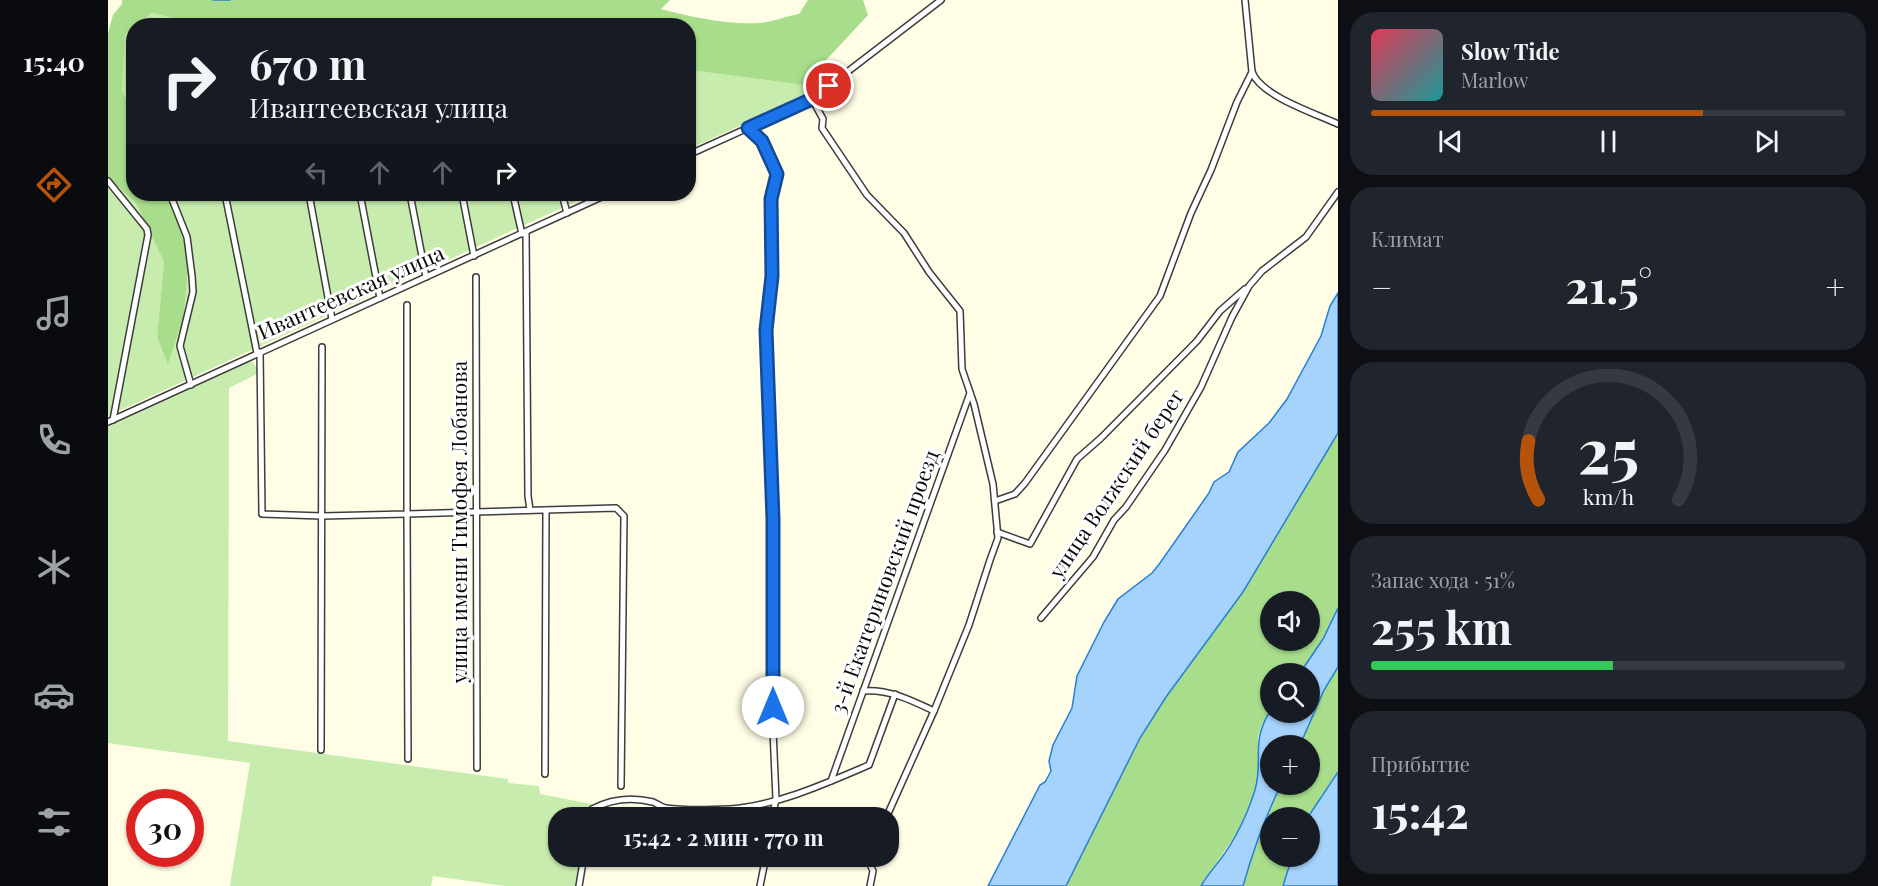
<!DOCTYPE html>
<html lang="ru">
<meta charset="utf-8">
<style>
:root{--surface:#171b24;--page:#20242c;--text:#f1f3f6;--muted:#9ea1a6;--line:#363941;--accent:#b45309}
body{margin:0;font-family:"Playfair Display",serif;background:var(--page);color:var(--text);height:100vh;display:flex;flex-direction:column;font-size:22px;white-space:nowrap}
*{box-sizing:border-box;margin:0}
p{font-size:20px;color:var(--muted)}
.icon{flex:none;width:33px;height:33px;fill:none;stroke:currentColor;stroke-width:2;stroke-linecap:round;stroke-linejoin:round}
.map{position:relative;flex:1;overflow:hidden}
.side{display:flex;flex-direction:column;gap:12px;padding:12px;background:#0d0f14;width:540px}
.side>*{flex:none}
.banner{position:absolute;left:18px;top:18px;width:570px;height:183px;border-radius:24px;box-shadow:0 2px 4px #0004;background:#171b24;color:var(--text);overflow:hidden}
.buttons{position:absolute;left:1152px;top:591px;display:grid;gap:12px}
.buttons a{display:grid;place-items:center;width:60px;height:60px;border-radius:50%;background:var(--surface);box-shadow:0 2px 4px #0004;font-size:30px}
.speed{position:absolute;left:18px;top:789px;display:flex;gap:12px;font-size:30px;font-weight:700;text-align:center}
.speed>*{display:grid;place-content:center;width:78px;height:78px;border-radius:50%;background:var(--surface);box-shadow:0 2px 4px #0004;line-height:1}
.speed .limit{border:9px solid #d22;background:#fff;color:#111}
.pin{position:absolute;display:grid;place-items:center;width:51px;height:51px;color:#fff;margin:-26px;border:3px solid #fff;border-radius:50%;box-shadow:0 2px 6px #0007}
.me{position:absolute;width:66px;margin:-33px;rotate:0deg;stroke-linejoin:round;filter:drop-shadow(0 0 4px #0008)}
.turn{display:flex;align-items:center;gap:21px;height:126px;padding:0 24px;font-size:27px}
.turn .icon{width:78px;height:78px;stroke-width:2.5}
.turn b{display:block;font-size:42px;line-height:51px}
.lanes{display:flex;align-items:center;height:57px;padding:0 24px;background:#0003;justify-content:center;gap:30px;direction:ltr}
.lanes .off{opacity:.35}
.big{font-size:45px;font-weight:700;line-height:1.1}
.side .tile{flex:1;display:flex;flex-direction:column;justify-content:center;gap:9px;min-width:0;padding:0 21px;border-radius:24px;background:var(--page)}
.side .dial{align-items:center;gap:0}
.dial svg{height:156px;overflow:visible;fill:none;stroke:var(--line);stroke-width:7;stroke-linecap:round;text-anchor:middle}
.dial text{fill:var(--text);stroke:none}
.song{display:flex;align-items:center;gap:18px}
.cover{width:72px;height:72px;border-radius:9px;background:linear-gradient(135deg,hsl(350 70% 55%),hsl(180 70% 35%))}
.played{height:6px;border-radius:3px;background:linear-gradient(90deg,var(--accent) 70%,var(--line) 70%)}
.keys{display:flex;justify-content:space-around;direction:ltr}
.heat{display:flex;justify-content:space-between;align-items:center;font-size:33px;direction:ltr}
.charge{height:9px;border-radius:4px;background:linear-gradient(90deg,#34c759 51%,var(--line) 0)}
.trip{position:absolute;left:440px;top:807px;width:351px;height:60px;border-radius:24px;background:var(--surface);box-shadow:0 2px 4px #0004;font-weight:700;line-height:60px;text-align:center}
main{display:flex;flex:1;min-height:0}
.dock{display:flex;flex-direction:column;width:108px;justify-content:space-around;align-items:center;background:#090b0e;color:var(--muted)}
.dock .icon{width:42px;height:42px}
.dock .active{color:var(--accent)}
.dock b{font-size:27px;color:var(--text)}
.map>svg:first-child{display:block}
.green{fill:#c7ecad}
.forest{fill:#a8de8b;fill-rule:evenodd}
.water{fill:#a5d3fc;stroke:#267fd9;stroke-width:1.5}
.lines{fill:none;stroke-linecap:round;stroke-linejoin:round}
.stream{stroke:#267fd9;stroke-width:1.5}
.minor-casing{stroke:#3d3d3d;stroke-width:8}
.minor{stroke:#fff;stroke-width:5}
.route-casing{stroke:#114b97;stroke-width:15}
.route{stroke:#1a73e8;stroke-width:10}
.labels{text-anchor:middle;stroke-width:6;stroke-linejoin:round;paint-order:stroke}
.street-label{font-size:21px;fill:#0a0a0a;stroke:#fff}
</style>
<main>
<nav class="dock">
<b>15:40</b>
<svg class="icon active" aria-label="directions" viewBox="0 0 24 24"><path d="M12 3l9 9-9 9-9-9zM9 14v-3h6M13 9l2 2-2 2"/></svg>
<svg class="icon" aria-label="music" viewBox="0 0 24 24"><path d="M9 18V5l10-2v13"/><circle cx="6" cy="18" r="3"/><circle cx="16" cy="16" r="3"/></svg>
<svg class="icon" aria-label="phone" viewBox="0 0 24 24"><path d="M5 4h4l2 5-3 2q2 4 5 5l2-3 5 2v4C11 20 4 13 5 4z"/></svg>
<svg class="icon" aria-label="climate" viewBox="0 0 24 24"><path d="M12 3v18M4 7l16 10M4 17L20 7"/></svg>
<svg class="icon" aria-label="car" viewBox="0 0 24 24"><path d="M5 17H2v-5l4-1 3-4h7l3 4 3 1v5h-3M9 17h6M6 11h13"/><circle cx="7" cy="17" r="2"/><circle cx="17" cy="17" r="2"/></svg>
<svg class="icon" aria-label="filters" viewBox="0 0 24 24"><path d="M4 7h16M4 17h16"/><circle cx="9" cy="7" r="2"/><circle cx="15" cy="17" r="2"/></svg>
</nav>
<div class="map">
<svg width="1230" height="886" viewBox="0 0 1230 886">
<rect width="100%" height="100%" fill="#fffde6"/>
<g class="green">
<path d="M44,13L99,25L27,26Z"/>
<path d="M25,27V116L14,90L17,33Z"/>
<path d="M581,70L695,85L701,94L581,149Z"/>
<path d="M0,177L29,205L56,262L49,337L60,365L75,319L60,194H484L0,416Z"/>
<path d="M141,362H145L151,373L121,388L120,741L400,779V783L431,786L432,794L484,804L479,817L450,818V856L472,857L467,886H397L325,876L323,886H122L142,763L0,743V427Z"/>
</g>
<g class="forest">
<path d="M14,0H562L553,9C583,17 628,27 659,22C669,20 680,16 691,14L700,0H755L760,15L695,85L581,70L580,26H99L44,13L17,34L14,90L25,116L26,194H60L66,209L81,259L75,319L60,365L49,337L56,262L29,205L0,177V33L5,15L14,4Z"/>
<path d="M1230,433V608L1215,639L1192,673L1162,674V711L1154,724L1150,737V777L1146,793L1130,831L1093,886H958L1032,738L1057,697L1135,592ZM1162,602H1202V640H1162Z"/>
<path d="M1230,667V772L1200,817L1162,818V856L1184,857L1175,886H1135C1145,851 1157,818 1173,785L1202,784V746L1192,745L1216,690Z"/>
</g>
<g class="water">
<path d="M1230,293V433L1135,592L1058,697L1032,738L958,886H880L932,785L937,782L943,771L941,761L945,745L964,708L969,676L996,622L1010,599L1044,573L1052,563L1101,493L1106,482L1121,472L1130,452L1161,423L1179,399L1213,336L1222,306Z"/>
<path d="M1230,608V667L1216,690L1192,745L1162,746V784L1173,785C1157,817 1145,851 1135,886H1093C1098,877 1105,869 1112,860C1127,840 1139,815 1147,790C1156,758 1142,744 1162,711V712H1202V674L1192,673L1215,639Z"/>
<path d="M1230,772V886H1175L1184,857L1202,856L1200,817Z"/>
</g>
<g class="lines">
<path class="stream" d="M105,0H122"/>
<g class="minor-casing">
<g id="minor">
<path d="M1137,0L1144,72C1153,96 1206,113 1230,124"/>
<path d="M704,99L715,119L714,128L759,195L796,233L821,272L852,311L854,369L866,404L885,484L890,538L882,560L861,625L826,711L778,818"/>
<path d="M640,128L654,141L668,174L663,199L664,276L658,330L665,519V730L668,799L664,818"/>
<path d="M580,155L704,99L833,0"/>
<path d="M0,181L39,229L40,235L5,420"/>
<path d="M62,194L79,237L84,276L85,292L72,346L83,385"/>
<path d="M117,194L149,353"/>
<path d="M201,194L224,319"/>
<path d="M252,194L272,298"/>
<path d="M302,194L318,277"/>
<path d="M354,194L366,256"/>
<path d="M405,194L414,234"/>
<path d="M454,194L459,213"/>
<path d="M418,232L420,496L422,510"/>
<path d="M368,277L369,768"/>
<path d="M152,352L154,514L214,516L299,514V305"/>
<path d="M0,422L500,194"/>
<path d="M887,501L907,494L917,483L1052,296L1083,213L1103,170L1129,102L1144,72"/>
<path d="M889,532L922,544L969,459L993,438L1089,341L1112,311L1137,289"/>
<path d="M933,618L985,557L1006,520L1018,507L1057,450L1093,387L1124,317L1141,286L1154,271L1198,237L1230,192"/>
<path d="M755,691C781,689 803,700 826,711"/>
<path d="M213,750L214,347"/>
<path d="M300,759L299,514L508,508L516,516L513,786"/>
<path d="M437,774L438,510"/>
<path d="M723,781L862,393"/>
<path d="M483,818L484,809C503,799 525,797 545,802C550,804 553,807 558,808C578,811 601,810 622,809C668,806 719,783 761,765L787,694"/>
<path d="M762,856L761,862L765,871L762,886"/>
<path d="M471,886L476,856"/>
<path d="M652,886L658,856"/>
</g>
</g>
<use href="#minor" class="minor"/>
</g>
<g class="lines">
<g class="route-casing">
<path id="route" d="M665,707V519L658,330L664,276L663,199L669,174L654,141L640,128L704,99L721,86"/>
</g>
<use href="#route" class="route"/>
</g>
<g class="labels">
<g class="street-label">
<text transform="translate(243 293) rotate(-24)" y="7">Ивантеевская улица</text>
<text transform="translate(1009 484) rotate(-56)" y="7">улица Волжский берег</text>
<text transform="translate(352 522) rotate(-90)" y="7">улица имени Тимофея Лобанова</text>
<text transform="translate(777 582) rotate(-70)" y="7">3-й Екатериновский проезд</text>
</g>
</g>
</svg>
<div class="buttons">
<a><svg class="icon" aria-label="sound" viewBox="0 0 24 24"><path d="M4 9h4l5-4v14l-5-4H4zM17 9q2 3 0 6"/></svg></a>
<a><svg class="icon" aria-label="search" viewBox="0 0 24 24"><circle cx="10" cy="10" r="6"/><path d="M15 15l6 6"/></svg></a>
<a>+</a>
<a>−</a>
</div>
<div class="speed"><div class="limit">30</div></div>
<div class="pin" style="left:721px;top:86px;background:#d93025"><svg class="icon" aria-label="arrive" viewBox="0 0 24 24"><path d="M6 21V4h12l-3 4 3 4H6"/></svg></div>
<svg class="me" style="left:665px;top:707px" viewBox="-20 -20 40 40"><circle r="19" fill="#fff"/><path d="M0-13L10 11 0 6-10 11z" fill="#1a73e8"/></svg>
<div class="trip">15:42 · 2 мин · 770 m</div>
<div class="banner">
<div class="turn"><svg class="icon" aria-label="right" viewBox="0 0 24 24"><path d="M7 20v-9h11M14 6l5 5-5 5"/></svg><div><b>670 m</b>Ивантеевская улица</div></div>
<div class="lanes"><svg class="icon off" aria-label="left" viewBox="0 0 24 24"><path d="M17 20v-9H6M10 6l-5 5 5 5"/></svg><svg class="icon off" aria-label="ahead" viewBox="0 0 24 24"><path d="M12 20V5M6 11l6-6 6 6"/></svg><svg class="icon off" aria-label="ahead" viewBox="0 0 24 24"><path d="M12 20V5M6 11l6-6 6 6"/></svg><svg class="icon" aria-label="right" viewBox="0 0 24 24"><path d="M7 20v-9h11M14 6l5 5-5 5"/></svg></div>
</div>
</div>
<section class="side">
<div class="tile">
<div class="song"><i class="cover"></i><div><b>Slow Tide</b><p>Marlow</p></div></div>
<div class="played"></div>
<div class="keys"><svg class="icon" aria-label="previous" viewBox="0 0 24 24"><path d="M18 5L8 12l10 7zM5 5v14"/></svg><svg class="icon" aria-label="pause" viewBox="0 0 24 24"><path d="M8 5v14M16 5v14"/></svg><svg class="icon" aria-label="next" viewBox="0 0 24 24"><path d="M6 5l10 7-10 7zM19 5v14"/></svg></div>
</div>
<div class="tile"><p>Климат</p>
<div class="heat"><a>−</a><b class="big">21.5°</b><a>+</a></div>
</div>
<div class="tile dial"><svg viewBox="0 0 100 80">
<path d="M14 69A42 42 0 1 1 86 69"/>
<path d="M14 69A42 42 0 0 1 9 39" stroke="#b45309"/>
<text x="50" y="56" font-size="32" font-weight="700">25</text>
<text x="50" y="72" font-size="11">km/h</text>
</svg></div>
<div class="tile"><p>Запас хода · 51%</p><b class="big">255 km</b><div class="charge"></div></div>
<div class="tile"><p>Прибытие</p><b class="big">15:42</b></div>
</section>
</main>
